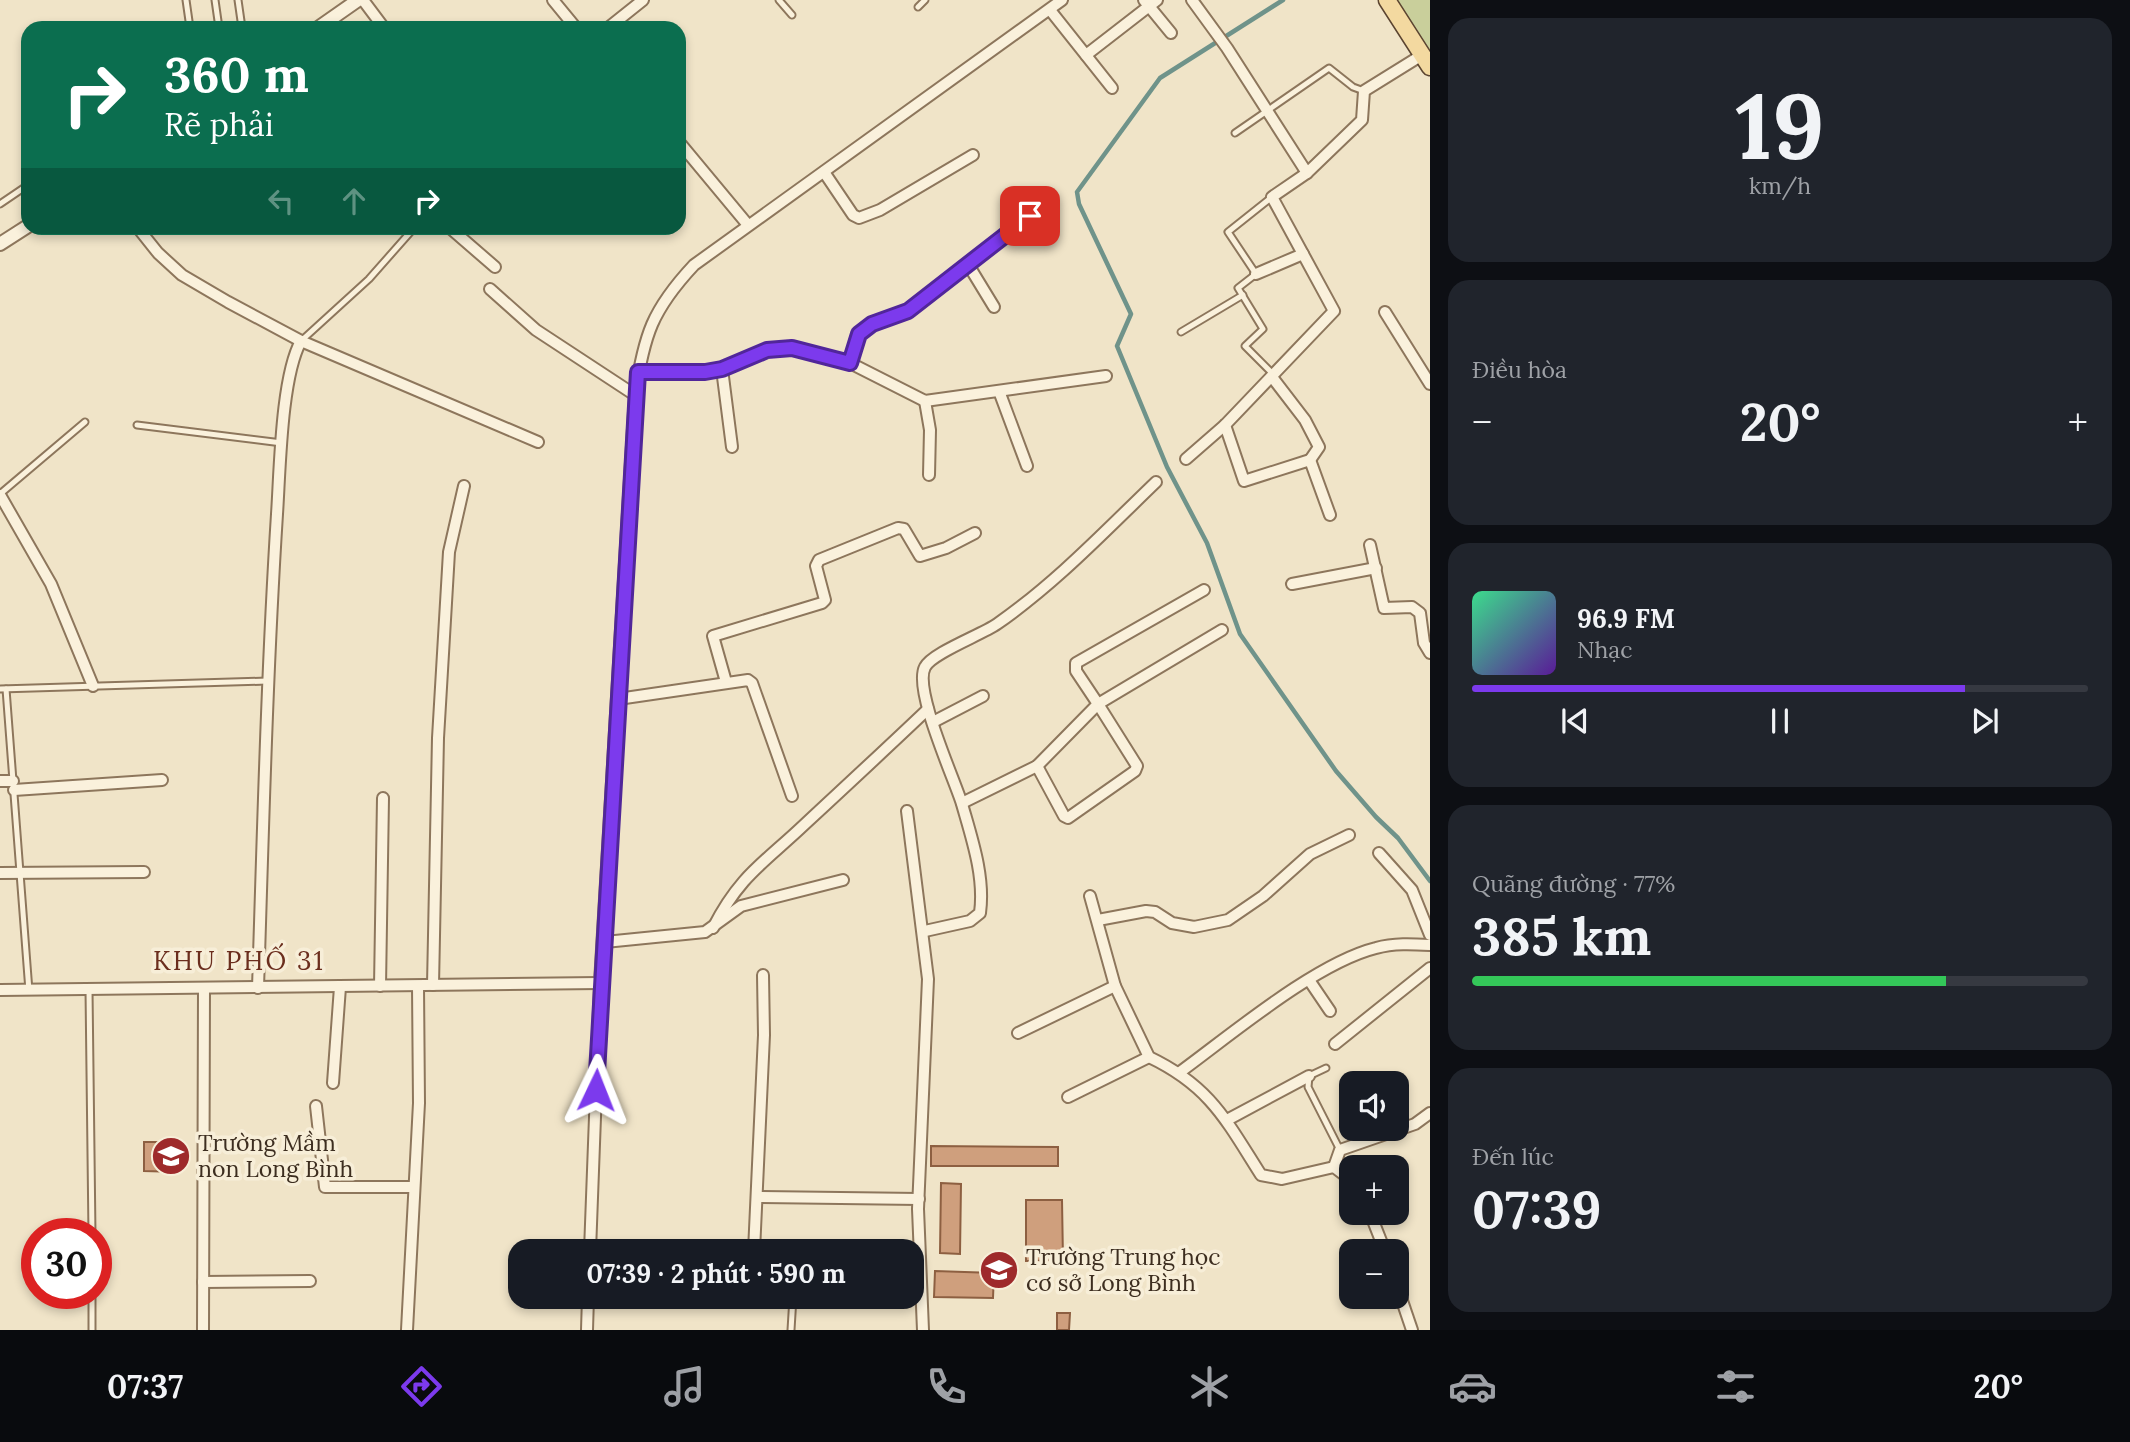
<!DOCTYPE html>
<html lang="vi">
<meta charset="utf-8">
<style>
:root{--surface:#171b24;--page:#20242c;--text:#f1f3f6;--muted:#9ea1a6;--line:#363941;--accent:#7c3aed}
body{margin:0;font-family:Lora,serif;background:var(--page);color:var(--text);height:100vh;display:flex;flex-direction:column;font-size:26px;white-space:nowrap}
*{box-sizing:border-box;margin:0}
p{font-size:23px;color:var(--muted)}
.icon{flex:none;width:38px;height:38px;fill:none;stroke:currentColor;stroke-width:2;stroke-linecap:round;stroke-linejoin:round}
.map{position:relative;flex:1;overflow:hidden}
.details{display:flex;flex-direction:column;gap:18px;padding:18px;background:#0d0f14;width:700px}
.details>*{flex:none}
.hud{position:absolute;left:21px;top:21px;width:665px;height:214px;border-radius:21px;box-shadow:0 4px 10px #0003;background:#0b6e4f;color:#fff;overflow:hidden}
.controls{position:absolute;left:1339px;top:1071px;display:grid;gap:14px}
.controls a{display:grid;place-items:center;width:70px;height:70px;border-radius:14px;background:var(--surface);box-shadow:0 4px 10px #0003;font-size:35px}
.speed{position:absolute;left:21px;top:1218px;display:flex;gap:14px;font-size:35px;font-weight:700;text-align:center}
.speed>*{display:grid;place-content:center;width:91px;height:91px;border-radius:50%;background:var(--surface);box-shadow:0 4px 10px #0003;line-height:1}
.speed .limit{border:10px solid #d22;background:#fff;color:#111}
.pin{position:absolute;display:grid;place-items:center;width:60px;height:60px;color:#fff;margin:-30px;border-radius:14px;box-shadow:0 4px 10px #0006}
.me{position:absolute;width:77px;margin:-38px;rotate:2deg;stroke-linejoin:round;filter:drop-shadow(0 0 5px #0008)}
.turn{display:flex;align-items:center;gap:24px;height:147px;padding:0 28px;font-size:32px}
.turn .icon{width:91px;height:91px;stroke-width:2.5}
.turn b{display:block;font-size:49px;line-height:60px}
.lanes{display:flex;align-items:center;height:66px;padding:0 28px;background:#0003;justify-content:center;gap:35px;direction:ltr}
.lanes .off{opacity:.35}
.big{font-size:52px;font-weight:700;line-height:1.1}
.details .card{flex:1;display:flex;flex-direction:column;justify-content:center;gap:10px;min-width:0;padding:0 24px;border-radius:21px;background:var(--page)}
.details .dial{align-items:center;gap:0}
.dial b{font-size:91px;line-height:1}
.song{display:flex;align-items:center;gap:21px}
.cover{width:84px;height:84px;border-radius:10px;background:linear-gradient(135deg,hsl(150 70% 55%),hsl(270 70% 35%))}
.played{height:7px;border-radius:4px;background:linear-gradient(90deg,var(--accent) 80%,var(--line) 80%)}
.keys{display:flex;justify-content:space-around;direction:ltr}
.heat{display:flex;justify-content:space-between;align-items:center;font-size:38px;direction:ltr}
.charge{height:10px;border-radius:5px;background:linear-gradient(90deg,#34c759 77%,var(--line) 0)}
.trip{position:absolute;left:508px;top:1239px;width:416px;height:70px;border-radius:21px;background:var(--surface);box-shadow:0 4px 10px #0003;font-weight:700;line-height:70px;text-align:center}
.menu{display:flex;height:112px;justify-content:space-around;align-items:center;background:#090b0e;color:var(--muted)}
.menu .icon{width:49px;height:49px}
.menu .selected{color:var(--accent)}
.menu b{font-size:32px;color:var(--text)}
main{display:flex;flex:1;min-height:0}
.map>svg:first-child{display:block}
.green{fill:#c9cf9b}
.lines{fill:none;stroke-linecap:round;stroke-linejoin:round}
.stream{stroke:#6f938a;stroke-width:4.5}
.building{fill:#cf9f7d;stroke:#8d5f41;stroke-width:2}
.service-casing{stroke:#8d765c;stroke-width:9}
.minor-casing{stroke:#8d765c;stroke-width:14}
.tertiary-casing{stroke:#8d765c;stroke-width:16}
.primary-casing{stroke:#5b4430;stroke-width:19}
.service{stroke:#faf1dc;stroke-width:5}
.minor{stroke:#faf1dc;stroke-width:10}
.tertiary{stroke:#faf1dc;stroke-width:12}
.primary{stroke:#f3d9a0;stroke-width:16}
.route-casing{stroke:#51269a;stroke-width:18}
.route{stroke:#7c3aed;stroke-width:12}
.labels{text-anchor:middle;stroke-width:7;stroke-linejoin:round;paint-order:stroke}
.poi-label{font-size:23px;fill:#3d2e20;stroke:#f7eed8;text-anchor:start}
.quarter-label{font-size:26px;letter-spacing:2px;fill:#6b2e1e;stroke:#f7eed8}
</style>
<main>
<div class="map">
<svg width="1430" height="1330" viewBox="0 0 1430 1330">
<rect width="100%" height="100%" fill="#f0e4c8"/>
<path class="green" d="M1396,0H1430V52Z"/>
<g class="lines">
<path class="stream" d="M1283,0L1160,78L1077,192L1079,204L1131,314L1117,346L1167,467L1207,543L1240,634L1336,771L1376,817L1398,838L1430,881"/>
</g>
<g class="building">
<path d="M144,1142H180L179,1172L144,1171Z"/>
<path d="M931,1146L1058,1147V1166H931Z"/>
<path d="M941,1183L961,1184L960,1254L940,1253Z"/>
<path d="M1026,1200H1062L1063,1260L1026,1261Z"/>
<path d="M935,1271L994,1273L993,1298L934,1297Z"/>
<path d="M1057,1313H1070L1069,1330H1057Z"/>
</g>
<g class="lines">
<g class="service-casing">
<g id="service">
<path d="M186,0L190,28"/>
<path d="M215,0L219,28"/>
<path d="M238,0L242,28"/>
<path d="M779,0L792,15"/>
<path d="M918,7L925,0"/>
<path d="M1235,133L1329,68L1353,87L1364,91"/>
<path d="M1272,197L1228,232L1256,274L1238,288L1263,329L1245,346L1273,374"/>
<path d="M0,204L28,185"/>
<path d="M1181,332L1243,295"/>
<path d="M301,341L369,279L414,228"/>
<path d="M137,425L282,443"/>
<path d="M0,494L85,422"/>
<path d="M0,689L267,681"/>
<path d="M6,689L29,991"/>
<path d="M89,990L92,1234"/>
<path d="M1326,1068L1309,1076L1308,1087L1340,1150"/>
<path d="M92,1293V1330"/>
<path d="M791,1330L793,1297"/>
</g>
</g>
<g class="minor-casing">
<g id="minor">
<path d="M363,0L384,28"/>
<path d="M553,0L576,28"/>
<path d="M1144,0L1171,33"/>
<path d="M1192,0L1227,48L1307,173"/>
<path d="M1050,10L1112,88"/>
<path d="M608,28L643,0"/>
<path d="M1086,55L1157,0"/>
<path d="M679,142L748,225"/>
<path d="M824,172L853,215L859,218L880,210L973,155"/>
<path d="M138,228L158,253L182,275L228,302L301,341L538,442"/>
<path d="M450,228L495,267"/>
<path d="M969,266L994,307"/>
<path d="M1256,274L1303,254"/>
<path d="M490,289L536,330L635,395"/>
<path d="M1385,312L1430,384"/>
<path d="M850,363L859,334L871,324L908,311L1030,216"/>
<path d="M722,369L732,447"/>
<path d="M638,372H705L722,369L767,350L792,348L850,363L925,401L1106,376"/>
<path d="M1272,377L1305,420L1319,447L1310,460"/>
<path d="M999,391L1027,466"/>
<path d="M925,401L930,430L929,475"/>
<path d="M1225,425L1244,481L1310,460L1330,515"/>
<path d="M1186,459L1225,425L1334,311L1272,197L1307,173L1362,120L1364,91L1422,55"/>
<path d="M0,495L51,584L93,686"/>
<path d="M1370,545L1384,608L1412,607L1420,613L1424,643L1430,653"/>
<path d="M1292,584L1376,568"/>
<path d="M726,682L713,636L822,603L825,600L816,566L819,560L898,528L904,529L920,556L946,548L975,533"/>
<path d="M618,699L748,680L752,683L792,796"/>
<path d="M933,722L983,696"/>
<path d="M1037,766L1064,816L1068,818L1135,771L1137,766L1098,704L1222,630"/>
<path d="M0,781H13"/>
<path d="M14,790L162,780"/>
<path d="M962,803L1037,766L1098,704L1076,671V663L1204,590"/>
<path d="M907,811L928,979L918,1209L923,1330"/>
<path d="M1379,853L1412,890L1430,935"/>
<path d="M0,873L144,872"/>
<path d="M1090,896L1115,986L1149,1057C1210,1086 1226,1120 1261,1175L1282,1179L1334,1167L1351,1180"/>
<path d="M1098,920L1146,911L1155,912L1172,923L1194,927L1228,920L1263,896L1310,854L1349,835"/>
<path d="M713,928C740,875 764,863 805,824C846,786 887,748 928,709"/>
<path d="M925,931L970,921L980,913C985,877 972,839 962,804C954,778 913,689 925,667C932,653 981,635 997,624C1056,583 1105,531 1156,482"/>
<path d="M605,942L705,932L741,906L843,880"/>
<path d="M1309,980L1330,1011"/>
<path d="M433,985L438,738L449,552L464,486"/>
<path d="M380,986L383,798"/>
<path d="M258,988C263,830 267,672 277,514C280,470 281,377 301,341"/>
<path d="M0,990L600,983"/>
<path d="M1018,1033L1115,986"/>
<path d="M1335,1044L1430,968"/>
<path d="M1180,1072C1232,1034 1316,963 1376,948C1394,943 1412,944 1430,945"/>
<path d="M333,1083L340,987"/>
<path d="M1068,1097L1149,1057"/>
<path d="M316,1106L325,1187H413"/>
<path d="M1227,1120L1309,1076"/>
<path d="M1334,1167L1340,1150L1415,1124L1430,1113"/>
<path d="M757,1197L919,1199"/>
<path d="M1370,1213L1385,1251"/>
<path d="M590,1251L600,983L635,395C644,335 652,310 694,265L1062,0"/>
<path d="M754,1251L764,1035L763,975"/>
<path d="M203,1282L310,1281"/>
<path d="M1396,1283L1412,1330"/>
<path d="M203,1330L204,988"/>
<path d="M407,1330L419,1103L418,986"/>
<path d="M587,1330L588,1297"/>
</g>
</g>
<g class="tertiary-casing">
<g id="tertiary">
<path d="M318,28L358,0"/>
<path d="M0,244L28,226"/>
</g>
</g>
<g class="primary-casing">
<path id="primary" d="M1387,0L1430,67"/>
</g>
<use href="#service" class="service"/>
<use href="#minor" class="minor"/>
<use href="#tertiary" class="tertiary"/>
<use href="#primary" class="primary"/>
</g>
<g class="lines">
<g class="route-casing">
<path id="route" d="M596,1090L638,372H705L722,369L767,350L792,348L850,363L859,334L872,324L908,311L1030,216"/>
</g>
<use href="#route" class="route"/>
</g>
<defs>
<g id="school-disc" transform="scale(2.0125)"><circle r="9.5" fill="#9e2a2b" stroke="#f7eed8"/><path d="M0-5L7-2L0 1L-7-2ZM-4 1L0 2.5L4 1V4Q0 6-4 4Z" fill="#fff"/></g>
</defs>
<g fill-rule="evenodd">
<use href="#school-disc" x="171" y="1156"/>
<use href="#school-disc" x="999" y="1270"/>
</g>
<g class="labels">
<g class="poi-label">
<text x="198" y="1151">Trường Mầm<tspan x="198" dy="26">non Long Bình</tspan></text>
<text x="1026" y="1265">Trường Trung học<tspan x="1026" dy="26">cơ sở Long Bình</tspan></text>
</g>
<g class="quarter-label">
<text x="239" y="970">KHU PHỐ 31</text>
</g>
</g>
</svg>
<div class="controls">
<a><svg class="icon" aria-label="sound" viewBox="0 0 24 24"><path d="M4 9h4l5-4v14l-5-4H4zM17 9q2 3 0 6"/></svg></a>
<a>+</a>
<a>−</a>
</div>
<div class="speed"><div class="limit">30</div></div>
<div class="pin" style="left:1030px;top:216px;background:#d93025"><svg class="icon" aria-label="arrive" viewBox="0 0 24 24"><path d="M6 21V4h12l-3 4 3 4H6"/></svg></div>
<svg class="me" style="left:596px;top:1090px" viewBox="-20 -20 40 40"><path d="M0-17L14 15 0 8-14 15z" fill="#7c3aed" stroke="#fff" stroke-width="4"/></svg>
<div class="trip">07:39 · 2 phút · 590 m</div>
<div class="hud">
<div class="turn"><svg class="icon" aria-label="right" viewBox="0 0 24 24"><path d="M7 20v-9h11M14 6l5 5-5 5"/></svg><div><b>360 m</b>Rẽ phải</div></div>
<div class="lanes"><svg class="icon off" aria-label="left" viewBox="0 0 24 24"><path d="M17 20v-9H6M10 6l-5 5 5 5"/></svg><svg class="icon off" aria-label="ahead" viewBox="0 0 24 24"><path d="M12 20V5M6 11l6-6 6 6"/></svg><svg class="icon" aria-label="right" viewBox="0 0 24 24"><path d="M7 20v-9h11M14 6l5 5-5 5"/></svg></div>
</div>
</div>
<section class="details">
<div class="card dial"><b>19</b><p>km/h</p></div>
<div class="card"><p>Điều hòa</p>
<div class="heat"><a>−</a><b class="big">20°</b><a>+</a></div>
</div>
<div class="card">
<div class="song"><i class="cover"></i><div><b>96.9 FM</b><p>Nhạc</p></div></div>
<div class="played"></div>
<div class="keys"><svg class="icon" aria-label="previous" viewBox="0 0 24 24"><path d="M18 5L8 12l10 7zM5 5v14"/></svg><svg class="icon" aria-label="pause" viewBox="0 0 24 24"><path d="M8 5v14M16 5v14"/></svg><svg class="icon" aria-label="next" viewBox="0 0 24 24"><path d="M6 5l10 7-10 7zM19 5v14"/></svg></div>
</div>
<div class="card"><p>Quãng đường · 77%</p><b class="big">385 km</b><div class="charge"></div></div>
<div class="card"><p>Đến lúc</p><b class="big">07:39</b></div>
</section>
</main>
<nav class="menu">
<b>07:37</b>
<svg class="icon selected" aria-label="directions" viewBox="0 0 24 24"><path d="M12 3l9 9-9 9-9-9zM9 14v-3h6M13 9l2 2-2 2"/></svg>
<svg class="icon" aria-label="music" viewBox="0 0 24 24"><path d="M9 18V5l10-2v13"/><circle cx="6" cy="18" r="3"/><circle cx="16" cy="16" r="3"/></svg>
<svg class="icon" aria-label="phone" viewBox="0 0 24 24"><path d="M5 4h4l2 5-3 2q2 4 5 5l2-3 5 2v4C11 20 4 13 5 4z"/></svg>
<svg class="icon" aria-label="climate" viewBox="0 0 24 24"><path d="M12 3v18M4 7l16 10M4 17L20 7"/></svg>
<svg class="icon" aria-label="car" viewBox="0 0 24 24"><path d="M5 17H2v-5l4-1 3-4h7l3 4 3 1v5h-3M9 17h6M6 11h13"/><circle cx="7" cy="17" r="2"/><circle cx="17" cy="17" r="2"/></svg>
<svg class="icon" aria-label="filters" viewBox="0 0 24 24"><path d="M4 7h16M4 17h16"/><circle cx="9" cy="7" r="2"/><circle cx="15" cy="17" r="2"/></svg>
<b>20°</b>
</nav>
